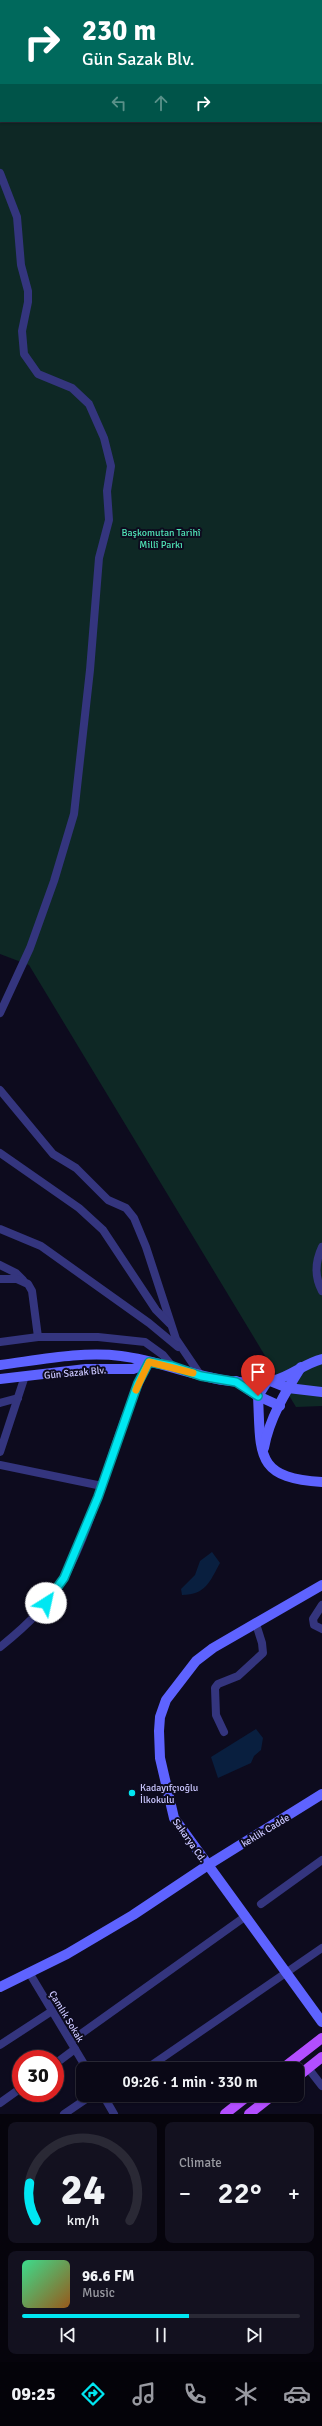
<!DOCTYPE html>
<meta charset="utf-8">
<style>
:root{--surface:#0a0816;--page:#13111f;--text:#f1f3f6;--muted:#999aa1;--line:#2a2935;--accent:#00e7f2}
body{margin:0;font-family:Signika,sans-serif;background:var(--page);color:var(--text);height:100vh;display:flex;flex-direction:column;font-size:15px;white-space:nowrap}
*{box-sizing:border-box;margin:0}
p{font-size:13px;color:var(--muted)}
.icon{flex:none;width:22px;height:22px;fill:none;stroke:currentColor;stroke-width:2;stroke-linecap:round;stroke-linejoin:round}
.map{position:relative;height:2114px;overflow:hidden}
.panel{display:flex;flex-direction:column;gap:8px;padding:8px;background:#06040c;flex:1}
.panel>*{flex:none}
.top-card{position:absolute;left:0px;top:0px;width:322px;height:122px;box-shadow:0 1px 3px #0004,0 0 0 1px var(--line);background:#00695c;color:#fff;overflow:hidden}
.speed{position:absolute;left:12px;top:2050px;display:flex;gap:8px;font-size:20px;font-weight:700;text-align:center}
.speed>*{display:grid;place-content:center;width:52px;height:52px;border-radius:50%;background:var(--surface);box-shadow:0 1px 3px #0004,0 0 0 1px var(--line);line-height:1}
.speed .limit{border:6px solid #d22;background:#fff;color:#111}
.pin{position:absolute;display:grid;place-items:center;width:34px;height:34px;color:#fff;margin:-41px -17px;border-radius:50% 50% 50% 0;rotate:-45deg;box-shadow:0 0 4px #0007}
.pin .icon{rotate:45deg}
.me{position:absolute;width:44px;margin:-22px;rotate:35deg;stroke-linejoin:round;filter:drop-shadow(0 0 3px #0008)}
.turn{display:flex;align-items:center;gap:14px;height:84px;padding:0 16px;font-size:18px}
.turn .icon{width:52px;height:52px;stroke-width:2.5}
.turn b{display:block;font-size:28px;line-height:34px}
.lanes{display:flex;align-items:center;height:38px;padding:0 16px;background:#0003;justify-content:center;gap:20px;direction:ltr}
.lanes .off{opacity:.35}
.big{font-size:30px;font-weight:600;line-height:1.1}
.panel .card{flex:1;display:flex;flex-direction:column;justify-content:center;gap:6px;min-width:0;padding:0 14px;border-radius:8px;background:var(--page)}
.panel .dial{align-items:center;gap:0}
.dial svg{height:104px;overflow:visible;fill:none;stroke:var(--line);stroke-width:7;stroke-linecap:round;text-anchor:middle}
.dial text{fill:var(--text);stroke:none}
.song{display:flex;align-items:center;gap:12px}
.cover{width:48px;height:48px;border-radius:6px;background:linear-gradient(135deg,hsl(150 70% 55%),hsl(30 70% 35%))}
.played{height:4px;border-radius:2px;background:linear-gradient(90deg,var(--accent) 60%,var(--line) 60%)}
.keys{display:flex;justify-content:space-around;direction:ltr}
.heat{display:flex;justify-content:space-between;align-items:center;font-size:22px;direction:ltr}
.panel .tiles{flex:1;display:grid;gap:8px;grid-template-columns:1fr 1fr}
.card:last-child{grid-column:span 2}
.trip{position:absolute;left:76px;top:2062px;width:228px;height:40px;border-radius:8px;background:var(--surface);box-shadow:0 1px 3px #0004,0 0 0 1px var(--line);font-weight:600;line-height:40px;text-align:center}
.dock{display:flex;height:64px;justify-content:space-around;align-items:center;background:#040309;color:var(--muted)}
.dock .icon{width:28px;height:28px}
.dock .active{color:var(--accent)}
.dock b{font-size:18px;color:var(--text)}
.map>svg:first-child{display:block}
.green{fill:#0e2825;fill-rule:evenodd}
.water{fill:#091f3f}
.lines{fill:none;stroke-linecap:round;stroke-linejoin:round}
.street{stroke:#34357e;stroke-width:8}
.secondary{stroke:#5e63ff;stroke-width:10}
.primary{stroke:#b34eff;stroke-width:10}
.route-casing{stroke:#00969d;stroke-width:10}
.route{stroke:#00e7f2;stroke-width:7}
.slow{stroke:#f59e0b;stroke-width:7}
.poi-dot{fill:#00e7f2;stroke:#0d0b1e;stroke-width:1.5}
.labels{text-anchor:middle;stroke-width:4;stroke-linejoin:round;paint-order:stroke}
.park-label{font-size:10px;fill:#50e2b6;stroke:#0d0b1e}
.street-label{font-size:10px;fill:#cbc7ff;stroke:#0d0b1e}
.poi-label{font-size:10px;fill:#cbc7ff;stroke:#0d0b1e;text-anchor:start}
</style>
<div class="map">
<svg width="322" height="2114" viewBox="0 0 322 2114">
<rect width="100%" height="100%" fill="#0d0b1e"/>
<path class="green" d="M0,0H322V1406L296,1407L29,965L0,954ZM1,1H321V121H1Z"/>
<g class="water">
<path d="M212,1552L220,1563C210,1581 206,1595 182,1595L181,1589L195,1575L200,1561Z"/>
<path d="M256,1729L263,1738L261,1750L254,1756L251,1763L218,1778L211,1757Z"/>
</g>
<g class="lines">
<g class="street">
<path d="M0,173L17,217L21,265L28,291V302L22,331L24,354L38,374L72,388L89,404L104,438L111,466L107,491L109,520L99,558L90,670L74,814L54,881L30,948L0,1013"/>
<path d="M0,1090L53,1154L76,1168L108,1200L126,1208L134,1218L146,1247L176,1339L201,1376"/>
<path d="M0,1153L79,1208L103,1230L156,1310L170,1324"/>
<path d="M0,1229L41,1246L149,1323L178,1347"/>
<path d="M322,1247C315,1262 314,1276 322,1291"/>
<path d="M0,1265L16,1273L23,1280"/>
<path d="M0,1279H17L28,1284L32,1291L38,1337"/>
<path d="M0,1342L38,1337H98L145,1342L163,1355L172,1366"/>
<path d="M0,1403L18,1398"/>
<path d="M0,1452L25,1376"/>
<path d="M0,1465L102,1486"/>
<path d="M322,1605L313,1619L314,1625L322,1629"/>
<path d="M0,1647C24,1628 49,1605 64,1578C100,1511 114,1429 149,1363"/>
<path d="M224,1732L216,1715L215,1688L218,1684L238,1676L263,1653L262,1643L256,1624"/>
<path d="M261,1904L322,1860"/>
<path d="M30,1974L87,2069"/>
<path d="M71,2041L246,1916"/>
<path d="M0,2045L52,2011"/>
<path d="M55,2064L75,2049"/>
<path d="M308,2068L322,2086"/>
<path d="M146,2069L322,1948"/>
<path d="M103,2095L114,2114"/>
<path d="M0,2103L21,2088"/>
<path d="M64,2114L92,2095"/>
</g>
<g class="secondary">
<path d="M0,1365C39,1360 82,1351 121,1356C172,1362 222,1391 275,1380C291,1376 305,1363 322,1359"/>
<path d="M0,1379L86,1369H133L149,1363"/>
<path d="M236,1381L258,1396C261,1454 254,1478 322,1482"/>
<path d="M280,1406L258,1396L268,1380L288,1388L322,1392"/>
<path d="M264,1448C269,1419 286,1391 301,1367"/>
<path d="M322,1585L213,1648L196,1661L166,1700L160,1717L159,1731L160,1758L174,1818L322,2022"/>
<path d="M0,1987L67,1954L133,1915L208,1865L322,1794"/>
</g>
<g class="primary">
<path d="M282,2069L322,2038"/>
<path d="M297,2077L322,2057"/>
<path d="M225,2114L249,2095"/>
<path d="M249,2114L273,2095"/>
</g>
</g>
<g class="lines">
<g class="route-casing">
<path id="route" d="M46,1603L64,1578L98,1497L138,1383L149,1362L172,1366L201,1376L236,1382L258,1396"/>
</g>
<use href="#route" class="route"/>
<path class="slow" d="M136,1390L149,1362L193,1373"/>
</g>
<circle class="poi-dot" cx="132" cy="1793" r="4"/>
<g class="labels">
<g class="park-label">
<text x="161" y="536">Başkomutan Tarihî<tspan x="161" dy="12">Millî Parkı</tspan></text>
</g>
<g class="street-label">
<text transform="translate(75 1372) rotate(-5)" y="4">Gün Sazak Blv.</text>
<text transform="translate(265 1830) rotate(-31)" y="4">keklik Cadde</text>
<text transform="translate(190 1840) rotate(55)" y="4">Sakarya Cd.</text>
<text transform="translate(67 2016) rotate(59)" y="4">Çamlık Sokak</text>
</g>
<g class="poi-label">
<text x="140" y="1791">Kadayıfçıoğlu<tspan x="140" dy="12">İlkokulu</tspan></text>
</g>
</g>
</svg>
<div class="speed"><div class="limit">30</div></div>
<div class="pin" style="left:258px;top:1396px;background:#d93025"><svg class="icon" aria-label="arrive" viewBox="0 0 24 24"><path d="M6 21V4h12l-3 4 3 4H6"/></svg></div>
<svg class="me" style="left:46px;top:1603px" viewBox="-20 -20 40 40"><circle r="19" fill="#fff"/><path d="M0-13L10 11 0 6-10 11z" fill="#00e7f2"/></svg>
<div class="trip">09:26 · 1 min · 330 m</div>
<div class="top-card">
<div class="turn"><svg class="icon" aria-label="right" viewBox="0 0 24 24"><path d="M7 20v-9h11M14 6l5 5-5 5"/></svg><div><b>230 m</b>Gün Sazak Blv.</div></div>
<div class="lanes"><svg class="icon off" aria-label="left" viewBox="0 0 24 24"><path d="M17 20v-9H6M10 6l-5 5 5 5"/></svg><svg class="icon off" aria-label="ahead" viewBox="0 0 24 24"><path d="M12 20V5M6 11l6-6 6 6"/></svg><svg class="icon" aria-label="right" viewBox="0 0 24 24"><path d="M7 20v-9h11M14 6l5 5-5 5"/></svg></div>
</div>
</div>
<section class="panel">
<div class="tiles">
<div class="card dial"><svg viewBox="0 0 100 80">
<path d="M14 69A42 42 0 1 1 86 69"/>
<path d="M14 69A42 42 0 0 1 9 40" stroke="#00e7f2"/>
<text x="50" y="56" font-size="32" font-weight="700">24</text>
<text x="50" y="72" font-size="11">km/h</text>
</svg></div>
<div class="card"><p>Climate</p>
<div class="heat"><a>−</a><b class="big">22°</b><a>+</a></div>
</div>
<div class="card">
<div class="song"><i class="cover"></i><div><b>96.6 FM</b><p>Music</p></div></div>
<div class="played"></div>
<div class="keys"><svg class="icon" aria-label="previous" viewBox="0 0 24 24"><path d="M18 5L8 12l10 7zM5 5v14"/></svg><svg class="icon" aria-label="pause" viewBox="0 0 24 24"><path d="M8 5v14M16 5v14"/></svg><svg class="icon" aria-label="next" viewBox="0 0 24 24"><path d="M6 5l10 7-10 7zM19 5v14"/></svg></div>
</div>
</div>
</section>
<nav class="dock">
<b>09:25</b>
<svg class="icon active" aria-label="directions" viewBox="0 0 24 24"><path d="M12 3l9 9-9 9-9-9zM9 14v-3h6M13 9l2 2-2 2"/></svg>
<svg class="icon" aria-label="music" viewBox="0 0 24 24"><path d="M9 18V5l10-2v13"/><circle cx="6" cy="18" r="3"/><circle cx="16" cy="16" r="3"/></svg>
<svg class="icon" aria-label="phone" viewBox="0 0 24 24"><path d="M5 4h4l2 5-3 2q2 4 5 5l2-3 5 2v4C11 20 4 13 5 4z"/></svg>
<svg class="icon" aria-label="climate" viewBox="0 0 24 24"><path d="M12 3v18M4 7l16 10M4 17L20 7"/></svg>
<svg class="icon" aria-label="car" viewBox="0 0 24 24"><path d="M5 17H2v-5l4-1 3-4h7l3 4 3 1v5h-3M9 17h6M6 11h13"/><circle cx="7" cy="17" r="2"/><circle cx="17" cy="17" r="2"/></svg>
</nav>
